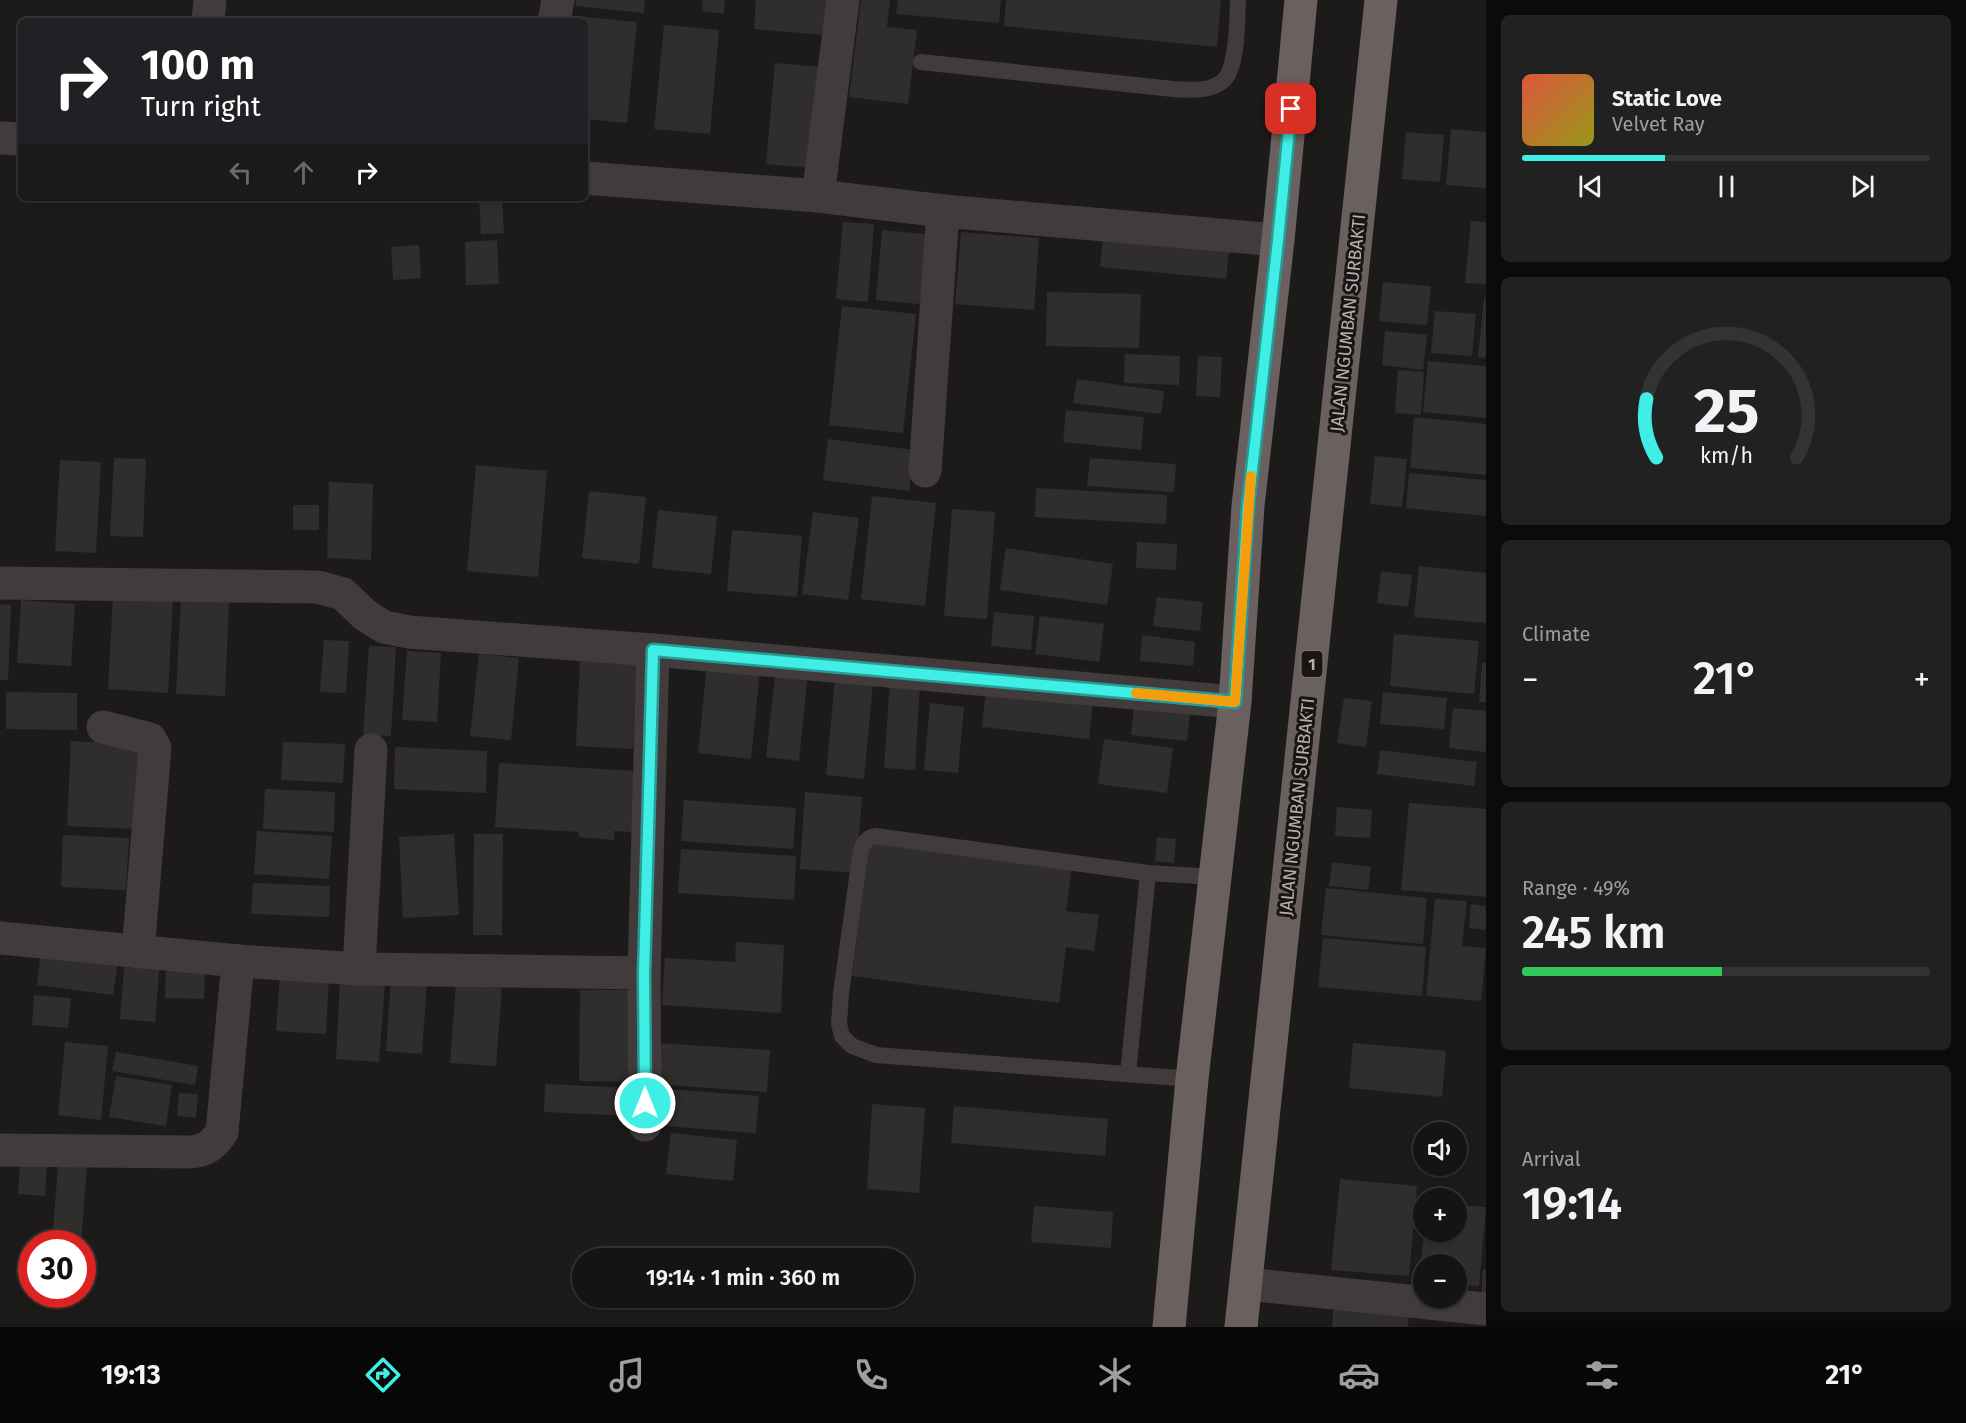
<!DOCTYPE html>
<meta charset="utf-8">
<style>
:root{--surface:#151414;--page:#222122;--text:#f1f3f6;--muted:#9d9ea0;--line:#343334;--accent:#3fefe6}
body{margin:0;font-family:"Fira Sans",sans-serif;background:var(--page);color:var(--text);height:100vh;display:flex;flex-direction:column;font-size:22px;white-space:nowrap}
*{box-sizing:border-box;margin:0}
p{font-size:20px;color:var(--muted)}
.icon{flex:none;width:33px;height:33px;fill:none;stroke:currentColor;stroke-width:2;stroke-linecap:round;stroke-linejoin:round}
.map{position:relative;flex:1;overflow:hidden}
.details{display:flex;flex-direction:column;gap:15px;padding:15px;background:#0c0b0b;width:480px}
.details>*{flex:none}
.banner{position:absolute;left:18px;top:18px;width:570px;height:183px;border-radius:9px;box-shadow:0 2px 4px #0004,0 0 0 2px var(--line);background:#202124;color:#fff;overflow:hidden}
.controls{position:absolute;left:1413px;top:1122px;display:grid;gap:12px}
.controls a{display:grid;place-items:center;width:54px;height:54px;border-radius:50%;background:var(--surface);box-shadow:0 2px 4px #0004,0 0 0 2px var(--line);font-size:30px}
.speed{position:absolute;left:18px;top:1230px;display:flex;gap:12px;font-size:30px;font-weight:700;text-align:center}
.speed>*{display:grid;place-content:center;width:78px;height:78px;border-radius:50%;background:var(--surface);box-shadow:0 2px 4px #0004,0 0 0 2px var(--line);line-height:1}
.speed .limit{border:9px solid #d22;background:#fff;color:#111}
.pin{position:absolute;display:grid;place-items:center;width:51px;height:51px;color:#fff;margin:-26px;border-radius:12px;box-shadow:0 3px 9px #0006}
.me{position:absolute;width:66px;margin:-33px;rotate:0deg;stroke-linejoin:round;filter:drop-shadow(0 0 4px #0008)}
.turn{display:flex;align-items:center;gap:21px;height:126px;padding:0 24px;font-size:27px}
.turn .icon{width:78px;height:78px;stroke-width:2.5}
.turn b{display:block;font-size:42px;line-height:51px}
.lanes{display:flex;align-items:center;height:57px;padding:0 24px;background:#0003;justify-content:center;gap:30px;direction:ltr}
.lanes .off{opacity:.35}
.big{font-size:45px;font-weight:600;line-height:1.1}
.details .tile{flex:1;display:flex;flex-direction:column;justify-content:center;gap:9px;min-width:0;padding:0 21px;border-radius:9px;background:var(--page)}
.details .dial{align-items:center;gap:0}
.dial svg{height:156px;overflow:visible;fill:none;stroke:var(--line);stroke-width:7;stroke-linecap:round;text-anchor:middle}
.dial text{fill:var(--text);stroke:none}
.song{display:flex;align-items:center;gap:18px}
.cover{width:72px;height:72px;border-radius:9px;background:linear-gradient(135deg,hsl(10 70% 55%),hsl(60 70% 35%))}
.played{height:6px;border-radius:3px;background:linear-gradient(90deg,var(--accent) 35%,var(--line) 35%)}
.keys{display:flex;justify-content:space-around;direction:ltr}
.heat{display:flex;justify-content:space-between;align-items:center;font-size:33px;direction:ltr}
.charge{height:9px;border-radius:4px;background:linear-gradient(90deg,#34c759 49%,var(--line) 0)}
.trip{position:absolute;left:572px;top:1248px;width:342px;height:60px;border-radius:30px;background:var(--surface);box-shadow:0 2px 4px #0004,0 0 0 2px var(--line);font-weight:600;line-height:60px;text-align:center}
.tab-bar{display:flex;height:96px;justify-content:space-around;align-items:center;background:#080808;color:var(--muted)}
.tab-bar .icon{width:42px;height:42px}
.tab-bar .on{color:var(--accent)}
.tab-bar b{font-size:27px;color:var(--text)}
main{display:flex;flex:1;min-height:0}
.map>svg:first-child{display:block}
.building{fill:#302e2d}
.lines{fill:none;stroke-linecap:round;stroke-linejoin:round}
.service{stroke:#413c3b;stroke-width:16}
.minor{stroke:#413c3b;stroke-width:33}
.trunk{stroke:#69605f;stroke-width:33}
.route-casing{stroke:#299b96;stroke-width:15}
.route{stroke:#3fefe6;stroke-width:10}
.slow{stroke:#f59e0b;stroke-width:10}
.labels{text-anchor:middle;stroke-width:6;stroke-linejoin:round;paint-order:stroke}
.shield{fill:#171615;stroke:#8a807f;stroke-width:1.5}
.shield-label{font-size:16px;font-weight:bold;fill:#bbadad}
.street-label{font-size:18px;fill:#bbadad;stroke:#171615}
</style>
<main>
<div class="map">
<svg width="1486" height="1327" viewBox="0 0 1486 1327">
<rect width="100%" height="100%" fill="#1c1b1a"/>
<g class="building">
<path d="M576,0H645L644,13L575,6Z"/>
<path d="M703,0H725L724,14L702,11Z"/>
<path d="M756,0H828L825,35L754,29Z"/>
<path d="M861,0H890L887,27L917,30L908,104L849,97Z"/>
<path d="M898,0H1001L999,23L896,14Z"/>
<path d="M1006,0H1221L1217,47L1004,26Z"/>
<path d="M564,15L637,22L627,123L585,119V21H563Z"/>
<path d="M664,25L719,30L710,134L654,129Z"/>
<path d="M775,63L822,67L813,168L766,164Z"/>
<path d="M1451,129L1486,132V188L1446,185Z"/>
<path d="M1406,132L1444,135L1440,182L1402,179Z"/>
<path d="M479,198H502L504,233L481,234Z"/>
<path d="M1471,221L1486,222V284L1465,283Z"/>
<path d="M843,222L874,224L868,302L836,299Z"/>
<path d="M882,230L937,235L930,305L876,300Z"/>
<path d="M961,232L1039,238L1034,310L955,304Z"/>
<path d="M497,240L499,284L466,285L465,242Z"/>
<path d="M1103,240L1229,251L1226,279L1100,267Z"/>
<path d="M419,245L421,278L393,280L391,247Z"/>
<path d="M1383,282L1431,286L1427,325L1379,321Z"/>
<path d="M1047,292L1141,294L1139,348L1046,346Z"/>
<path d="M1484,298H1486V358L1478,357Z"/>
<path d="M842,306L916,314L903,433L829,425Z"/>
<path d="M1435,311L1476,314L1472,356L1431,353Z"/>
<path d="M1385,331L1427,335L1423,370L1382,365Z"/>
<path d="M1125,354L1180,356L1179,385L1124,383Z"/>
<path d="M1198,356L1222,357L1220,397L1196,396Z"/>
<path d="M1428,361L1486,366V418L1423,412Z"/>
<path d="M1398,370L1424,372L1421,415L1395,413Z"/>
<path d="M1077,379L1164,391L1161,414L1073,403Z"/>
<path d="M1066,410L1144,417L1141,450L1063,442Z"/>
<path d="M1414,417L1486,424V475L1410,468Z"/>
<path d="M828,439L914,450L909,491L823,480Z"/>
<path d="M1375,456L1407,459L1402,507L1370,504Z"/>
<path d="M114,458L146,459L143,537L110,536Z"/>
<path d="M1090,458L1176,464L1174,492L1087,486Z"/>
<path d="M60,460L101,462L96,553L55,551Z"/>
<path d="M476,465L547,471L538,577L467,571Z"/>
<path d="M1409,473L1486,480V516L1406,508Z"/>
<path d="M329,482L373,484L371,560L327,558Z"/>
<path d="M1036,488L1167,495L1166,524L1035,517Z"/>
<path d="M589,491L646,497L639,564L582,558Z"/>
<path d="M872,496L936,503L925,606L861,599Z"/>
<rect x="293" y="505" width="26" height="25"/>
<path d="M952,509L995,512L987,619L944,616Z"/>
<path d="M658,510L717,516L711,574L652,568Z"/>
<path d="M813,512L859,518L848,600L802,594Z"/>
<path d="M732,530L802,536L797,597L727,591Z"/>
<path d="M1137,542L1177,544L1176,570L1136,568Z"/>
<path d="M1006,548L1113,564L1107,605L1000,590Z"/>
<path d="M1419,566L1486,573V623L1414,617Z"/>
<path d="M1381,571L1412,575L1408,607L1377,603Z"/>
<path d="M113,595L173,598L168,693L108,689Z"/>
<path d="M181,597L229,600L225,696L176,694Z"/>
<path d="M1157,597L1203,602L1200,631L1153,626Z"/>
<path d="M21,600L75,604L71,666L17,663Z"/>
<path d="M0,604L11,605L8,680H0Z"/>
<path d="M994,612L1034,616L1031,650L991,646Z"/>
<path d="M1040,616L1104,624L1099,662L1035,654Z"/>
<path d="M1394,634L1479,641L1474,694L1390,686Z"/>
<path d="M1142,635L1195,642L1193,666L1140,661Z"/>
<path d="M324,640L349,641L346,693L320,692Z"/>
<path d="M369,646L396,647L391,736L363,735Z"/>
<path d="M407,651L441,653L437,722L402,720Z"/>
<path d="M479,654L519,658L511,740L470,736Z"/>
<path d="M580,661L637,664L633,749L576,746Z"/>
<path d="M1482,663H1486V702H1479Z"/>
<path d="M707,664L760,670L751,759L698,753Z"/>
<path d="M776,668L808,672L799,761L766,757Z"/>
<path d="M835,679L873,683L864,779L826,775Z"/>
<path d="M890,681L920,684L915,770L884,768Z"/>
<path d="M986,689L1093,701L1089,739L982,727Z"/>
<path d="M6,692L77,693V730L6,729Z"/>
<path d="M1383,692L1447,698L1444,729L1380,724Z"/>
<path d="M1135,696L1191,703L1187,741L1131,735Z"/>
<path d="M1344,698L1372,701L1366,747L1337,743Z"/>
<path d="M930,703L964,707L958,773L924,770Z"/>
<path d="M1453,708L1486,711V752L1449,748Z"/>
<path d="M1104,739L1173,748L1167,793L1098,784Z"/>
<path d="M71,741L142,745L139,829L67,826Z"/>
<path d="M283,742L345,744L343,783L281,780Z"/>
<path d="M395,747L487,751L486,793L394,789Z"/>
<path d="M1380,750L1477,762L1474,786L1377,774Z"/>
<path d="M499,763L636,771L633,832L614,831V840L578,837L579,832L495,827Z"/>
<path d="M265,789L335,792L334,832L263,829Z"/>
<path d="M805,792L862,797L856,873L800,869Z"/>
<path d="M684,800L796,808L793,849L681,841Z"/>
<path d="M1409,803L1486,809V897L1401,890Z"/>
<path d="M1337,807L1372,810L1370,838L1335,836Z"/>
<path d="M257,831L332,836L329,879L254,874Z"/>
<path d="M454,834L459,915L403,918L399,837Z"/>
<path d="M474,834H503L502,935H473Z"/>
<path d="M63,835L129,838L126,890L61,887Z"/>
<path d="M1157,837L1176,839L1174,863L1155,861Z"/>
<path d="M870,840L1072,866L1066,911L1099,915L1094,951L1066,947L1059,1003L852,976Z"/>
<path d="M681,849L796,856L794,900L678,893Z"/>
<path d="M1332,862L1371,867L1368,890L1329,886Z"/>
<path d="M253,883L330,886L329,917L251,914Z"/>
<path d="M1326,888L1427,898L1423,944L1321,935Z"/>
<path d="M1435,899L1467,901L1462,946L1486,948L1481,1001L1426,996Z"/>
<path d="M1471,904L1486,906V930L1469,928Z"/>
<path d="M1323,938L1426,947L1422,996L1318,987Z"/>
<path d="M736,942L784,945L781,1013L662,1005L665,958L735,962Z"/>
<path d="M41,951L118,961L113,995L37,985Z"/>
<path d="M125,957L160,960L155,1022L120,1019Z"/>
<path d="M166,961L205,963L204,999L165,998Z"/>
<path d="M280,973L329,976L326,1034L276,1031Z"/>
<path d="M391,978L427,981L422,1054L386,1051Z"/>
<path d="M340,980L385,983L379,1062L336,1059Z"/>
<path d="M456,984L502,988L496,1066L450,1063Z"/>
<path d="M580,990H639L638,1082L579,1081Z"/>
<path d="M34,995L71,998L68,1028L32,1025Z"/>
<path d="M65,1042L108,1046L101,1120L58,1115Z"/>
<path d="M656,1043L770,1050L767,1092L653,1084Z"/>
<path d="M1353,1043L1446,1051L1442,1097L1349,1088Z"/>
<path d="M116,1052L198,1066L195,1085L112,1071Z"/>
<path d="M116,1076L172,1085L166,1126L109,1117Z"/>
<path d="M545,1084L635,1088L634,1116L544,1112Z"/>
<path d="M654,1088L759,1096L756,1133L651,1125Z"/>
<path d="M179,1093L198,1094L196,1118L177,1116Z"/>
<path d="M872,1104L925,1108L919,1193L867,1189Z"/>
<path d="M954,1106L1108,1119L1105,1156L951,1143Z"/>
<path d="M671,1133L737,1140L733,1181L666,1174Z"/>
<path d="M20,1163L47,1164L45,1196L18,1194Z"/>
<path d="M58,1165L87,1167L81,1244H52Z"/>
<path d="M1340,1179L1417,1186L1409,1276L1331,1270Z"/>
<path d="M1456,1205L1486,1207L1479,1286L1456,1284V1264H1424V1281H1419L1424,1232H1456Z"/>
<path d="M1034,1206L1113,1212L1111,1248L1031,1242Z"/>
<path d="M1483,1269H1486V1296H1481Z"/>
<path d="M1334,1301L1409,1307L1408,1327H1332Z"/>
</g>
<g class="lines">
<g class="service">
<path d="M921,62L1173,89C1189,90 1210,92 1223,81C1238,69 1237,19 1238,0"/>
<path d="M1148,873L1215,877"/>
<path d="M1128,1074L1148,873L875,836C861,839 861,851 859,863L841,994L839,1024L842,1036L852,1046L876,1055L1192,1079"/>
</g>
<g class="minor">
<path d="M208,21L210,0"/>
<path d="M554,21L558,0"/>
<path d="M0,138L21,139"/>
<path d="M585,178L818,196L943,211L1278,240"/>
<path d="M818,196L843,0"/>
<path d="M925,471L943,211"/>
<path d="M0,583L318,587L343,594L365,615L384,627L409,632L653,650L1235,702"/>
<path d="M103,727L150,739L155,748L138,952"/>
<path d="M0,938L238,961L359,969L644,973"/>
<path d="M359,969L371,750"/>
<path d="M645,1125L644,973L653,650"/>
<path d="M0,1150L190,1152C206,1151 213,1145 222,1132L238,961"/>
<path d="M1246,1284L1486,1309"/>
</g>
<g class="trunk">
<path d="M1169,1327L1192,1079L1235,702L1248,506L1278,240L1301,0"/>
<path d="M1241,1327L1381,0"/>
</g>
</g>
<g class="lines">
<g class="route-casing">
<path id="route" d="M645,1103L644,974L653,650L1235,702L1248,506L1278,240L1291,109"/>
</g>
<use href="#route" class="route"/>
<path class="slow" d="M1136,693L1235,702L1251,476"/>
</g>
<g class="labels">
<rect class="shield" x="1301.5" y="651" width="21" height="26" rx="4.5"/>
<g class="shield-label">
<text x="1312" y="670">1</text>
</g>
<g class="street-label">
<text transform="translate(1348 323) rotate(-84)" y="6">JALAN NGUMBAN SURBAKTI</text>
<text transform="translate(1297 807) rotate(-84)" y="6">JALAN NGUMBAN SURBAKTI</text>
</g>
</g>
</svg>
<div class="controls">
<a><svg class="icon" aria-label="sound" viewBox="0 0 24 24"><path d="M4 9h4l5-4v14l-5-4H4zM17 9q2 3 0 6"/></svg></a>
<a>+</a>
<a>−</a>
</div>
<div class="speed"><div class="limit">30</div></div>
<div class="pin" style="left:1291px;top:109px;background:#d93025"><svg class="icon" aria-label="arrive" viewBox="0 0 24 24"><path d="M6 21V4h12l-3 4 3 4H6"/></svg></div>
<svg class="me" style="left:645px;top:1103px" viewBox="-20 -20 40 40"><circle r="17" fill="#3fefe6" stroke="#fff" stroke-width="3"/><path d="M0-11L8 9 0 5-8 9z" fill="#fff"/></svg>
<div class="trip">19:14 · 1 min · 360 m</div>
<div class="banner">
<div class="turn"><svg class="icon" aria-label="right" viewBox="0 0 24 24"><path d="M7 20v-9h11M14 6l5 5-5 5"/></svg><div><b>100 m</b>Turn right</div></div>
<div class="lanes"><svg class="icon off" aria-label="left" viewBox="0 0 24 24"><path d="M17 20v-9H6M10 6l-5 5 5 5"/></svg><svg class="icon off" aria-label="ahead" viewBox="0 0 24 24"><path d="M12 20V5M6 11l6-6 6 6"/></svg><svg class="icon" aria-label="right" viewBox="0 0 24 24"><path d="M7 20v-9h11M14 6l5 5-5 5"/></svg></div>
</div>
</div>
<section class="details">
<div class="tile">
<div class="song"><i class="cover"></i><div><b>Static Love</b><p>Velvet Ray</p></div></div>
<div class="played"></div>
<div class="keys"><svg class="icon" aria-label="previous" viewBox="0 0 24 24"><path d="M18 5L8 12l10 7zM5 5v14"/></svg><svg class="icon" aria-label="pause" viewBox="0 0 24 24"><path d="M8 5v14M16 5v14"/></svg><svg class="icon" aria-label="next" viewBox="0 0 24 24"><path d="M6 5l10 7-10 7zM19 5v14"/></svg></div>
</div>
<div class="tile dial"><svg viewBox="0 0 100 80">
<path d="M14 69A42 42 0 1 1 86 69"/>
<path d="M14 69A42 42 0 0 1 9 39" stroke="#3fefe6"/>
<text x="50" y="56" font-size="32" font-weight="700">25</text>
<text x="50" y="72" font-size="11">km/h</text>
</svg></div>
<div class="tile"><p>Climate</p>
<div class="heat"><a>−</a><b class="big">21°</b><a>+</a></div>
</div>
<div class="tile"><p>Range · 49%</p><b class="big">245 km</b><div class="charge"></div></div>
<div class="tile"><p>Arrival</p><b class="big">19:14</b></div>
</section>
</main>
<nav class="tab-bar">
<b>19:13</b>
<svg class="icon on" aria-label="directions" viewBox="0 0 24 24"><path d="M12 3l9 9-9 9-9-9zM9 14v-3h6M13 9l2 2-2 2"/></svg>
<svg class="icon" aria-label="music" viewBox="0 0 24 24"><path d="M9 18V5l10-2v13"/><circle cx="6" cy="18" r="3"/><circle cx="16" cy="16" r="3"/></svg>
<svg class="icon" aria-label="phone" viewBox="0 0 24 24"><path d="M5 4h4l2 5-3 2q2 4 5 5l2-3 5 2v4C11 20 4 13 5 4z"/></svg>
<svg class="icon" aria-label="climate" viewBox="0 0 24 24"><path d="M12 3v18M4 7l16 10M4 17L20 7"/></svg>
<svg class="icon" aria-label="car" viewBox="0 0 24 24"><path d="M5 17H2v-5l4-1 3-4h7l3 4 3 1v5h-3M9 17h6M6 11h13"/><circle cx="7" cy="17" r="2"/><circle cx="17" cy="17" r="2"/></svg>
<svg class="icon" aria-label="filters" viewBox="0 0 24 24"><path d="M4 7h16M4 17h16"/><circle cx="9" cy="7" r="2"/><circle cx="15" cy="17" r="2"/></svg>
<b>21°</b>
</nav>
